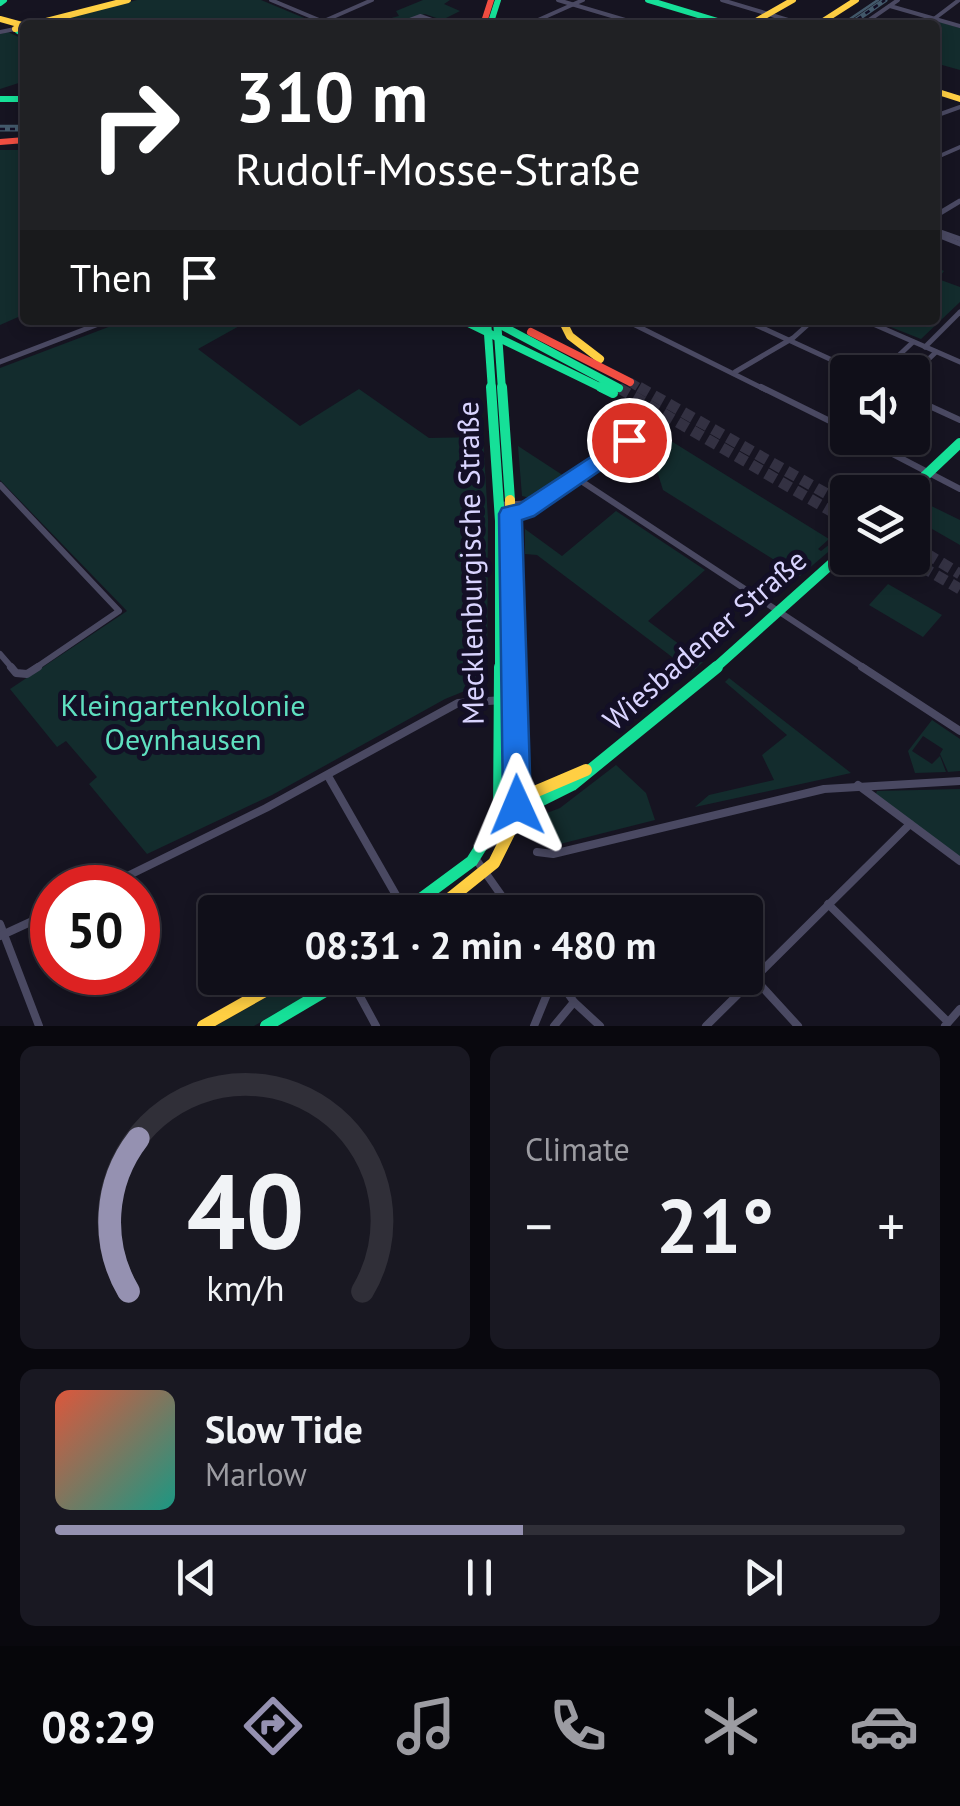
<!DOCTYPE html>
<meta charset="utf-8">
<style>
:root{--surface:#100f19;--page:#191822;--text:#f1f3f6;--muted:#9c9ca2;--line:#302f38;--accent:#9591b1}
body{margin:0;font-family:"PT Sans",sans-serif;background:var(--page);color:var(--text);height:100vh;display:flex;flex-direction:column;font-size:38px;white-space:nowrap}
*{box-sizing:border-box;margin:0}
p{font-size:32px;color:var(--muted)}
.icon{flex:none;width:55px;height:55px;fill:none;stroke:currentColor;stroke-width:2;stroke-linecap:round;stroke-linejoin:round}
.map{position:relative;height:1026px;overflow:hidden}
.panel{display:flex;flex-direction:column;gap:20px;padding:20px;background:#09080e;flex:1}
.panel>*{flex:none}
.guide{position:absolute;left:20px;top:20px;width:920px;height:305px;border-radius:10px;box-shadow:0 5px 15px #0003,0 0 0 2px var(--line);background:#202124;color:#fff;overflow:hidden}
.fabs{position:absolute;left:830px;top:355px;display:grid;gap:20px}
.fabs a{display:grid;place-items:center;width:100px;height:100px;border-radius:10px;background:var(--surface);box-shadow:0 5px 15px #0003,0 0 0 2px var(--line);font-size:50px}
.speed{position:absolute;left:30px;top:865px;display:flex;gap:20px;font-size:50px;font-weight:700;text-align:center}
.speed>*{display:grid;place-content:center;width:130px;height:130px;border-radius:50%;background:var(--surface);box-shadow:0 5px 15px #0003,0 0 0 2px var(--line);line-height:1}
.speed .limit{border:15px solid #d22;background:#fff;color:#111}
.pin{position:absolute;display:grid;place-items:center;width:85px;height:85px;color:#fff;margin:-42px;border:5px solid #fff;border-radius:50%;box-shadow:0 2px 10px #0007}
.me{position:absolute;width:110px;margin:-55px;rotate:359deg;stroke-linejoin:round;filter:drop-shadow(0 0 8px #0008)}
.turn{display:flex;align-items:center;gap:35px;height:210px;padding:0 50px;font-size:45px}
.turn .icon{width:130px;height:130px;stroke-width:2.5}
.turn b{display:block;font-size:70px;line-height:85px}
.then{display:flex;align-items:center;height:95px;padding:0 50px;background:#0003;gap:20px;font-size:38px}
.big{font-size:75px;font-weight:700;line-height:1.1}
.panel .widget{flex:1;display:flex;flex-direction:column;justify-content:center;gap:15px;min-width:0;padding:0 35px;border-radius:15px;background:var(--page)}
.panel .dial{align-items:center;gap:0}
.dial svg{height:260px;overflow:visible;fill:none;stroke:var(--line);stroke-width:7;stroke-linecap:round;text-anchor:middle}
.dial text{fill:var(--text);stroke:none}
.song{display:flex;align-items:center;gap:30px}
.cover{width:120px;height:120px;border-radius:15px;background:linear-gradient(135deg,hsl(10 70% 55%),hsl(170 70% 35%))}
.played{height:10px;border-radius:5px;background:linear-gradient(90deg,var(--accent) 55%,var(--line) 55%)}
.keys{display:flex;justify-content:space-around;direction:ltr}
.heat{display:flex;justify-content:space-between;align-items:center;font-size:55px;direction:ltr}
.panel .tiles{flex:1;display:grid;gap:20px;grid-template-columns:1fr 1fr}
.widget:last-child{grid-column:span 2}
.trip{position:absolute;left:198px;top:895px;width:565px;height:100px;border-radius:10px;background:var(--surface);box-shadow:0 5px 15px #0003,0 0 0 2px var(--line);font-weight:700;line-height:100px;text-align:center}
.menu{display:flex;height:160px;justify-content:space-around;align-items:center;background:#06060a;color:var(--muted)}
.menu .icon{width:70px;height:70px}
.menu .current{color:var(--accent)}
.menu b{font-size:45px;color:var(--text)}
.map>svg:first-child{display:block}
.green{fill:#132c2d}
.lines{fill:none;stroke-linecap:round;stroke-linejoin:round}
.highway-tunnel-far1{stroke:#333142;stroke-width:9;stroke-dasharray:9 5;stroke-linecap:butt}
.highway-tunnel{stroke:#333142;stroke-width:11;stroke-dasharray:11 6;stroke-linecap:butt}
.street-far3{stroke:#4a4962;stroke-width:4}
.street-far2{stroke:#4a4962;stroke-width:5}
.street-far1{stroke:#4a4962;stroke-width:6}
.street{stroke:#4a4962;stroke-width:8}
.fast-far3{stroke:#16e098;stroke-width:6}
.fast-far2{stroke:#16e098;stroke-width:8}
.fast-far1{stroke:#16e098;stroke-width:10}
.fast{stroke:#16e098;stroke-width:12}
.slow-far3{stroke:#ffcf43;stroke-width:6}
.slow-far2{stroke:#ffcf43;stroke-width:8}
.slow-far1{stroke:#ffcf43;stroke-width:10}
.slow{stroke:#ffcf43;stroke-width:12}
.jam-far1{stroke:#f24e42;stroke-width:6}
.jam{stroke:#f24e42;stroke-width:8}
.tram{stroke:#43596b;stroke-width:2.5}
.rail-casing{stroke:#43596b;stroke-width:5}
.rail{stroke:#130f26;stroke-width:2.5;stroke-dasharray:5;stroke-linecap:butt}
.route{fill:#1a73e8;stroke:#114b97;stroke-width:2.5}
.labels{text-anchor:middle;stroke-width:10;stroke-linejoin:round;paint-order:stroke}
.street-label{font-size:30px;fill:#d9d4ff;stroke:#130f26}
.park-label{font-size:30px;fill:#5fe0c0;stroke:#130f26}
</style>
<div class="map">
<svg width="960" height="1026" viewBox="0 0 960 1026">
<rect width="100%" height="100%" fill="#161421"/>
<g class="green">
<path d="M137,0H261L321,25L49,23Z"/>
<path d="M423,0H450L444,4L460,11L442,20L425,14L394,25H365L399,16L396,11Z"/>
<path d="M937,21L960,28V70L935,63V25H932Z"/>
<path d="M8,32L25,40V81L0,89V34Z"/>
<path d="M0,150H25V314L0,325Z"/>
<path d="M935,267L944,271L938,279L960,287V302L921,339L873,320H935Z"/>
<path d="M127,320H250L198,349L300,426L359,389L429,438L483,437L488,519L487,682L445,699L272,795L147,854L89,784L97,777L66,741L57,747L10,689L127,611L0,480V368Z"/>
<path d="M655,431L829,539L818,549L821,551L830,544L834,547L800,576L663,490L658,474L622,452Z"/>
<path d="M518,446L564,476L530,498L522,496Z"/>
<path d="M919,500L960,520V545L913,518V503Z"/>
<path d="M616,511L705,570L648,621L703,662L692,672L537,555L525,554V529L562,556Z"/>
<path d="M888,584L942,615L923,637L869,605Z"/>
<path d="M729,678L851,773L695,807L709,795L774,780L762,755L787,735L725,682Z"/>
<path d="M932,720L960,739V771L948,772L940,754L943,749L923,736L912,751L932,764L940,756L946,772L915,773L908,751Z"/>
<path d="M616,765L646,793L655,820L556,845L532,833L539,816L560,808Z"/>
<path d="M960,789V857L875,796L877,791Z"/>
<path d="M300,978H336L254,1026H216Z"/>
</g>
<g class="lines">
<path class="highway-tunnel-far1" d="M630,382L643,390"/>
<g class="highway-tunnel">
<path d="M639,387L848,506"/>
<path d="M619,388L848,521"/>
<path d="M912,545L960,574"/>
<path d="M907,558L960,589"/>
</g>
<g class="street-far3">
<path d="M271,0L331,25"/>
<path d="M558,0L642,25"/>
<path d="M722,0L798,23"/>
<path d="M890,6L960,26"/>
<path d="M324,21L372,0"/>
<path d="M396,25L420,16L446,25"/>
<path d="M527,25L583,0"/>
<path d="M862,25L898,0"/>
<path d="M926,25L959,0"/>
<path d="M0,32L15,29"/>
<path d="M935,116L960,107"/>
<path d="M935,158L960,147"/>
</g>
<g class="street-far2">
<path d="M935,216L960,201"/>
<path d="M935,230L960,239"/>
<path d="M935,234L960,244"/>
<path d="M625,320L766,390"/>
<path d="M745,320L858,372"/>
<path d="M864,320L960,362"/>
<path d="M925,347L960,312"/>
<path d="M0,362L109,320"/>
<path d="M735,372L793,338L813,320"/>
<path d="M881,372L913,342"/>
<path d="M912,375L936,352"/>
</g>
<g class="street-far1">
<path d="M761,387L848,430"/>
<path d="M912,398L960,420"/>
<path d="M831,421L848,405"/>
<path d="M862,438L960,489"/>
<path d="M575,477L866,669"/>
<path d="M0,485L119,611L34,669"/>
<path d="M498,505L533,503"/>
<path d="M499,514L526,510L640,430"/>
<path d="M0,654L13,669"/>
</g>
<g class="street">
<path d="M11,667L16,673L27,674L38,667"/>
<path d="M862,667L960,731"/>
<path d="M328,776L404,909"/>
<path d="M858,785L960,861"/>
<path d="M537,852L553,854L824,789L960,781"/>
<path d="M475,858L513,912"/>
<path d="M103,888L266,808L458,703L503,700"/>
<path d="M828,904L948,1022"/>
<path d="M0,924L39,1026"/>
<path d="M0,936L52,912"/>
<path d="M350,978L376,1026"/>
<path d="M557,978L574,1002L600,1026"/>
<path d="M754,978L798,1026"/>
<path d="M534,1026L550,987L558,980"/>
<path d="M554,1026L574,1002"/>
<path d="M706,1026L910,824"/>
<path d="M945,1026L960,1009"/>
</g>
<g class="fast-far3">
<path d="M648,0L731,25"/>
<path d="M0,3L4,0"/>
<path d="M490,25L498,0"/>
<path d="M18,31L25,35"/>
<path d="M0,99H25"/>
</g>
<g class="fast-far2">
<path d="M462,320L606,390"/>
<path d="M487,320L492,390"/>
<path d="M491,320L619,388"/>
<path d="M497,320L502,390"/>
</g>
<g class="fast-far1">
<path d="M491,387L500,521V669"/>
<path d="M502,387L510,500"/>
<path d="M601,387L613,393"/>
<path d="M908,492L960,443"/>
<path d="M714,669L848,549"/>
</g>
<g class="fast">
<path d="M501,805L524,809L572,785L717,667"/>
<path d="M403,912L472,861L499,818L500,667"/>
<path d="M266,1026L347,978"/>
</g>
<g class="slow-far3">
<path d="M0,19L22,25"/>
<path d="M749,25L793,0"/>
<path d="M817,25L856,0"/>
<path d="M15,29L128,0"/>
<path d="M935,91L960,99"/>
</g>
<path class="slow-far2" d="M562,320L570,336L600,359"/>
<path class="slow-far1" d="M510,500L513,669"/>
<g class="slow">
<path d="M517,805L525,796L586,770"/>
<path d="M433,912L494,863L515,821L513,667"/>
<path d="M203,1026L288,978"/>
</g>
<g class="jam-far1">
<path d="M483,25L491,0"/>
<path d="M0,142L25,140"/>
</g>
<path class="jam" d="M531,332L630,382"/>
<g class="tram">
<path d="M841,25L878,0"/>
<path d="M0,126H25"/>
</g>
<g class="rail-casing">
<g id="rail">
<path d="M849,25L885,0"/>
<path d="M0,129H25"/>
</g>
</g>
<use href="#rail" class="rail"/>
</g>
<path class="route" d="M629,432L640,440L637,445L534,516L522,520L531,805L527,814L517,818L507,814L503,805L499,514L502,508L519,504Z"/>
<g class="labels">
<g class="street-label">
<text transform="translate(471 563) rotate(-91)" y="10">Mecklenburgische Straße</text>
<text transform="translate(705 640) rotate(-41)" y="10">Wiesbadener Straße</text>
</g>
<g class="park-label">
<text x="183" y="716">Kleingartenkolonie<tspan x="183" dy="34">Oeynhausen</tspan></text>
</g>
</g>
</svg>
<div class="fabs">
<a><svg class="icon" aria-label="sound" viewBox="0 0 24 24"><path d="M4 9h4l5-4v14l-5-4H4zM17 9q2 3 0 6"/></svg></a>
<a><svg class="icon" aria-label="layers" viewBox="0 0 24 24"><path d="M12 4l9 5-9 5-9-5zM3 14l9 5 9-5"/></svg></a>
</div>
<div class="speed"><div class="limit">50</div></div>
<div class="pin" style="left:629px;top:440px;background:#d93025"><svg class="icon" aria-label="arrive" viewBox="0 0 24 24"><path d="M6 21V4h12l-3 4 3 4H6"/></svg></div>
<svg class="me" style="left:517px;top:805px" viewBox="-20 -20 40 40"><path d="M0-17L14 15 0 8-14 15z" fill="#1a73e8" stroke="#fff" stroke-width="4"/></svg>
<div class="trip">08:31 · 2 min · 480 m</div>
<div class="guide">
<div class="turn"><svg class="icon" aria-label="right" viewBox="0 0 24 24"><path d="M7 20v-9h11M14 6l5 5-5 5"/></svg><div><b>310 m</b>Rudolf-Mosse-Straße</div></div>
<div class="then">Then<svg class="icon" aria-label="arrive" viewBox="0 0 24 24"><path d="M6 21V4h12l-3 4 3 4H6"/></svg></div>
</div>
</div>
<section class="panel">
<div class="tiles">
<div class="widget dial"><svg viewBox="0 0 100 80">
<path d="M14 69A42 42 0 1 1 86 69"/>
<path d="M14 69A42 42 0 0 1 17 22" stroke="#9591b1"/>
<text x="50" y="56" font-size="32" font-weight="700">40</text>
<text x="50" y="72" font-size="11">km/h</text>
</svg></div>
<div class="widget"><p>Climate</p>
<div class="heat"><a>−</a><b class="big">21°</b><a>+</a></div>
</div>
<div class="widget">
<div class="song"><i class="cover"></i><div><b>Slow Tide</b><p>Marlow</p></div></div>
<div class="played"></div>
<div class="keys"><svg class="icon" aria-label="previous" viewBox="0 0 24 24"><path d="M18 5L8 12l10 7zM5 5v14"/></svg><svg class="icon" aria-label="pause" viewBox="0 0 24 24"><path d="M8 5v14M16 5v14"/></svg><svg class="icon" aria-label="next" viewBox="0 0 24 24"><path d="M6 5l10 7-10 7zM19 5v14"/></svg></div>
</div>
</div>
</section>
<nav class="menu">
<b>08:29</b>
<svg class="icon current" aria-label="directions" viewBox="0 0 24 24"><path d="M12 3l9 9-9 9-9-9zM9 14v-3h6M13 9l2 2-2 2"/></svg>
<svg class="icon" aria-label="music" viewBox="0 0 24 24"><path d="M9 18V5l10-2v13"/><circle cx="6" cy="18" r="3"/><circle cx="16" cy="16" r="3"/></svg>
<svg class="icon" aria-label="phone" viewBox="0 0 24 24"><path d="M5 4h4l2 5-3 2q2 4 5 5l2-3 5 2v4C11 20 4 13 5 4z"/></svg>
<svg class="icon" aria-label="climate" viewBox="0 0 24 24"><path d="M12 3v18M4 7l16 10M4 17L20 7"/></svg>
<svg class="icon" aria-label="car" viewBox="0 0 24 24"><path d="M5 17H2v-5l4-1 3-4h7l3 4 3 1v5h-3M9 17h6M6 11h13"/><circle cx="7" cy="17" r="2"/><circle cx="17" cy="17" r="2"/></svg>
</nav>
